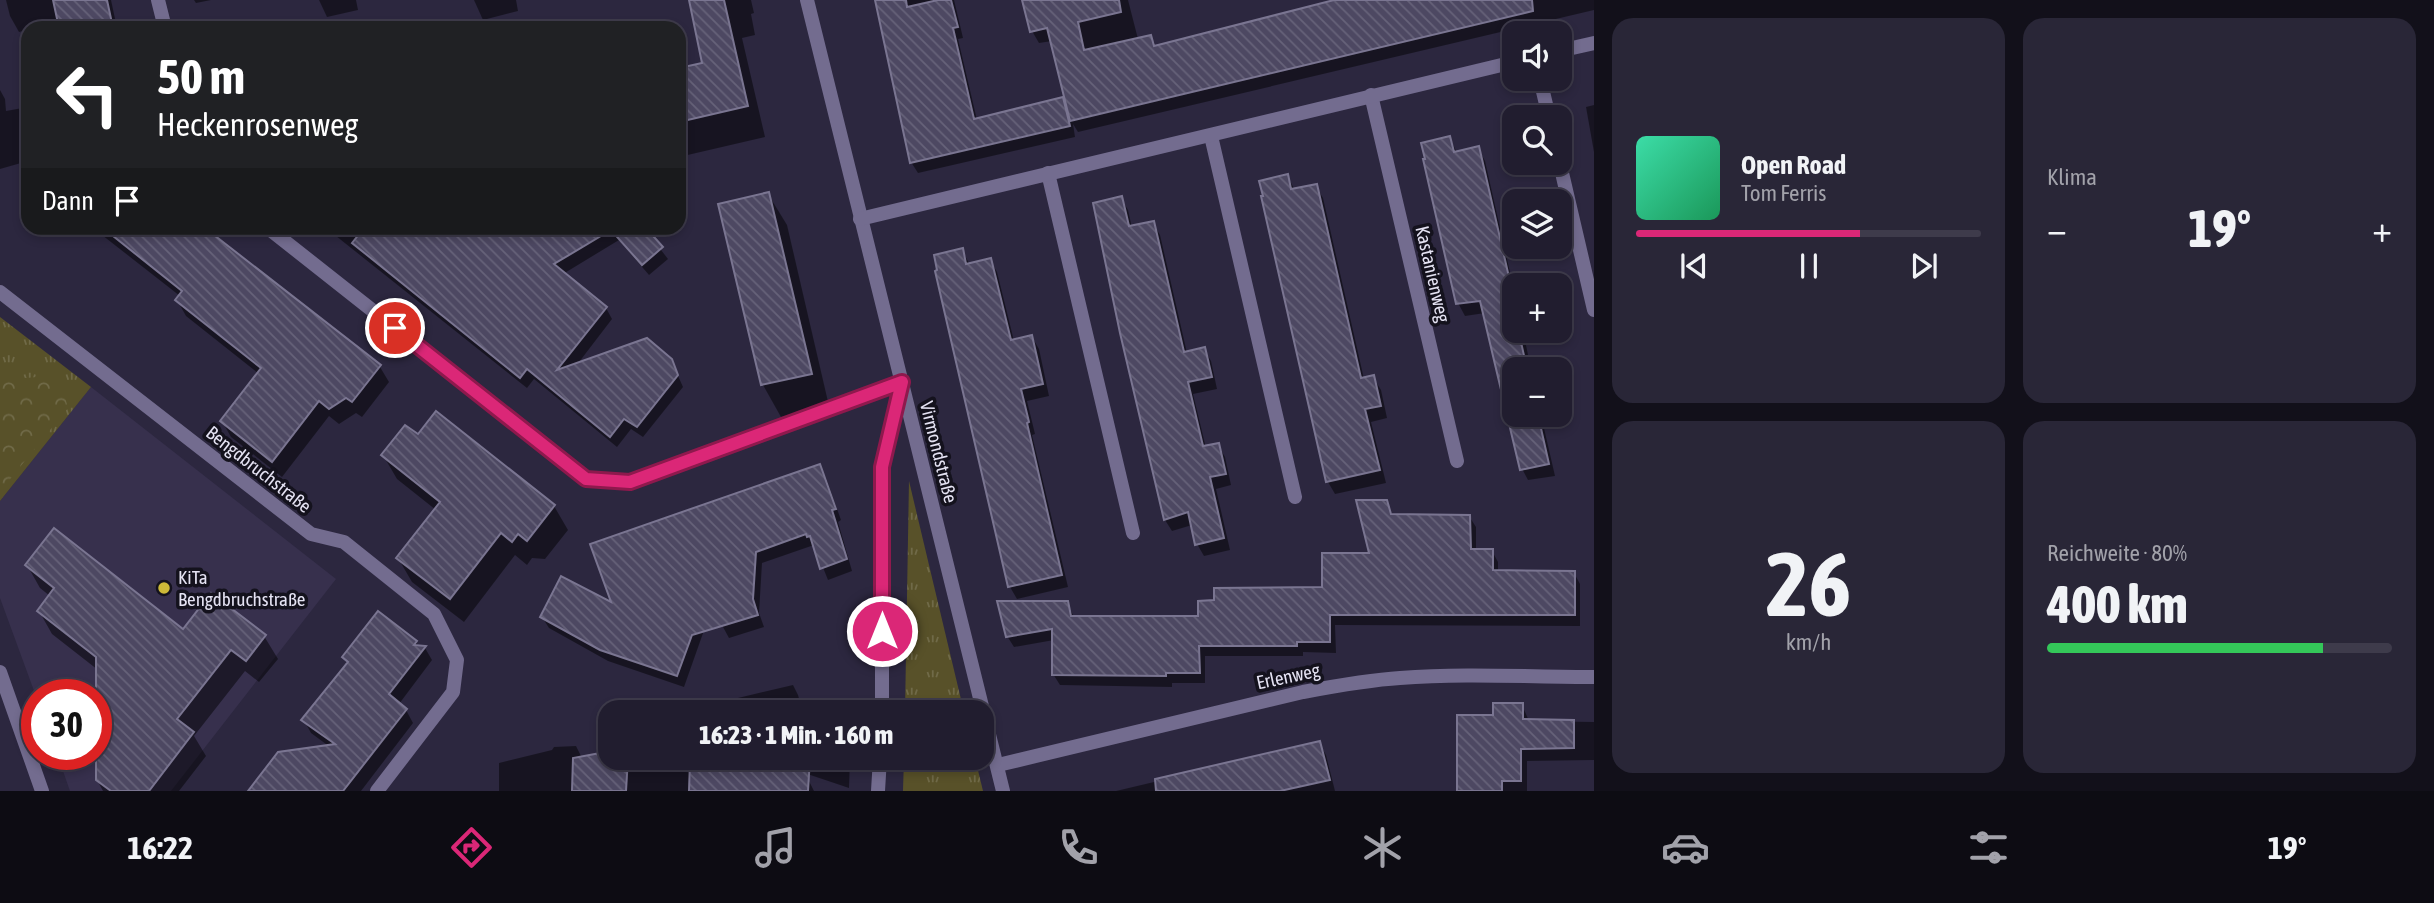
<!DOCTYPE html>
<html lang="de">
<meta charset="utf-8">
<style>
:root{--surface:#211d2f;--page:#292637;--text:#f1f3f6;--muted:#a2a2aa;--line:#3e3b4b;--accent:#db2777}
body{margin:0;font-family:"Asap Condensed",sans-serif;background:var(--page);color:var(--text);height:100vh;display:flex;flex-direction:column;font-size:26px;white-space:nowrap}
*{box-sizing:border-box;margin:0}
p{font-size:23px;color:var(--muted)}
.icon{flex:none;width:38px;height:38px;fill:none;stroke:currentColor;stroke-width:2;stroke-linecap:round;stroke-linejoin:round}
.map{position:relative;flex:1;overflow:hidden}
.details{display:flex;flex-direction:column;gap:18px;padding:18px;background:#12101a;width:840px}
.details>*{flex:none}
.hud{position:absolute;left:21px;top:21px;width:665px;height:214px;border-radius:21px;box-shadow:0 4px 10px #0003,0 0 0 2px var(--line);background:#202124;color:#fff;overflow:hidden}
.controls{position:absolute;left:1502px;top:21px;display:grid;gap:14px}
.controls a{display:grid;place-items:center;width:70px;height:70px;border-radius:14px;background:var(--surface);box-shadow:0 4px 10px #0003,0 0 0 2px var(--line);font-size:35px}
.speed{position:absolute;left:21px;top:679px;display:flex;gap:14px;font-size:35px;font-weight:700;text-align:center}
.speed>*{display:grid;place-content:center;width:91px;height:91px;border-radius:50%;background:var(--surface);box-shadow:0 4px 10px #0003,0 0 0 2px var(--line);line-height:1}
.speed .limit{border:10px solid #d22;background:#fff;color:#111}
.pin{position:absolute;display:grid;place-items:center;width:60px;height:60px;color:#fff;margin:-30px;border:4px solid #fff;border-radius:50%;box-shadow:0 2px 7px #0007}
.me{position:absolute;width:77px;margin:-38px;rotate:0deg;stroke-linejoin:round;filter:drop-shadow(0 0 5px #0008)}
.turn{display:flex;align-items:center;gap:24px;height:147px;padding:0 21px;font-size:32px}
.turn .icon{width:91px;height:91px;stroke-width:2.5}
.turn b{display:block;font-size:49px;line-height:60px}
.then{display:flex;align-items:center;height:66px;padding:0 21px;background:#0003;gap:14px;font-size:26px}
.big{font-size:52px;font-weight:800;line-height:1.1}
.details .tile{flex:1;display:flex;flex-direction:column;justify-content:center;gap:10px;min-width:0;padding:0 24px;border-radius:21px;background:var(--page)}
.details .dial{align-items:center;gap:0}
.dial b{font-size:91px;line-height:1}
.song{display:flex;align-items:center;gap:21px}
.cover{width:84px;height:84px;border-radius:10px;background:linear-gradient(135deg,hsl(160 70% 55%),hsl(150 70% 35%))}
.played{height:7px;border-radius:4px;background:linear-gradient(90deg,var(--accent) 65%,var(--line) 65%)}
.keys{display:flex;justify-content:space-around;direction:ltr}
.heat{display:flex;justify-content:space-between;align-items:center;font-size:38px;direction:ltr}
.charge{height:10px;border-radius:5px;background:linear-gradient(90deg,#34c759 80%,var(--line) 0)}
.details .tiles{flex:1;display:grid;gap:18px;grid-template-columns:repeat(2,1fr)}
.trip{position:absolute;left:598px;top:700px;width:396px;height:70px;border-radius:21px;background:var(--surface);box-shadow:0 4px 10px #0003,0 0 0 2px var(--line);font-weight:800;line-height:70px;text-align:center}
.dock{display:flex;height:112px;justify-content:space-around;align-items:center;background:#0d0c13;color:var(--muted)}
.dock .icon{width:49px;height:49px}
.dock .active{color:var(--accent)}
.dock b{font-size:32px;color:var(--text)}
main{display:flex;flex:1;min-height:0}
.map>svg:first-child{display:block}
.built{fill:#37304d}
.grass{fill:url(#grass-tufts)}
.park{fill:url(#park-crowns)}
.shadow{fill:#0007}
.building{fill:url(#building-back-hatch);stroke:#7a7591;stroke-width:2}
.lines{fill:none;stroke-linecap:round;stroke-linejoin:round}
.street{stroke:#736c8f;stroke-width:14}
.route-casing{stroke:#8e194d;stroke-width:18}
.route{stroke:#db2777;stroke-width:12}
.poi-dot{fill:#cdb938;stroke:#14121d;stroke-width:2.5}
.labels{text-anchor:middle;stroke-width:7;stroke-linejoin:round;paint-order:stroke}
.street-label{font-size:19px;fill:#e5e3f3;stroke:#14121d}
.poi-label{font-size:19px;fill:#e5e3f3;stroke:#14121d;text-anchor:start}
</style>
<main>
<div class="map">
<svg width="1594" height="791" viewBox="0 0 1594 791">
<defs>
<pattern id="grass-tufts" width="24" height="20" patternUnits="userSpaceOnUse" patternTransform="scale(1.75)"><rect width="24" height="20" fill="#585129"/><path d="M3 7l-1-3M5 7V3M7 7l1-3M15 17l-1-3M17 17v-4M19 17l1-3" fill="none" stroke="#706a48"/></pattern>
<pattern id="park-crowns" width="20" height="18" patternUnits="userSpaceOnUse" patternTransform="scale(1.75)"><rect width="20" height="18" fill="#585129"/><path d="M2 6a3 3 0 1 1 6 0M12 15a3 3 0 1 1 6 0" fill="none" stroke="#706a48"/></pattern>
<pattern id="building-back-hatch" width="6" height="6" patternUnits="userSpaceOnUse" patternTransform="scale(1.75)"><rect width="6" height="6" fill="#4d4862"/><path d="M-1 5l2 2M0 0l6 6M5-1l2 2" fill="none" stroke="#666279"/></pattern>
</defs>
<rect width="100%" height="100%" fill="#2c273f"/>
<path class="built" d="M91,387L336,579L171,791H70L57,754H96V695H37V699L0,598V501Z"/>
<g class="grass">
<path d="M0,317L91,387L0,501Z"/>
<path d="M909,481L964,712H905Z"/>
<path d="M904,758H975L983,791H903Z"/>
</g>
<path class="park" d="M0,374L26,378L47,376L63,390L68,408L2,489L0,487Z"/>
<g class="shadow">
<path d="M6,0H111L117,28H48L47,25L19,32L10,16Z"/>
<path d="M194,0H211L196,3Z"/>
<path d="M319,0H356L358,10L327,17Z"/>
<path d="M474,0H516L518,11L483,20Z"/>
<path d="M690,0H751L754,13L751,14L755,35L742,38L765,137L679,157V70L704,64Z"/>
<path d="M876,0H954L963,38L958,39L977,120L1062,99L1067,107L1052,41L1039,43L1032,31L1024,0H1128L1138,39L1150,37L1156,47L1339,0H1594V10L1078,132L1073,124L1075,137L918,173L911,162Z"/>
<path d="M0,90L5,99L6,111L28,107V161L0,169Z"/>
<path d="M1594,105V152L1586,107Z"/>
<path d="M1450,138L1457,153L1478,148L1485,161L1514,290V331H1523L1531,369H1514V415H1541L1555,476L1528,480L1521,467L1485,313L1465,316L1458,303Z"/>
<path d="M1287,176L1295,190L1316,186L1323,198L1364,379L1373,377L1381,390L1387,418L1371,422L1386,483L1335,494L1328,482L1263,198Z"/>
<path d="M768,194L787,225L829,406L781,417L763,385L720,205Z"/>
<path d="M1121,198L1128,210L1132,228L1153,223L1160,235L1187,353L1204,349L1211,361L1217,389L1193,394L1206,448L1218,445L1225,457L1231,485L1216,489L1230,550L1204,556L1197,544L1192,525L1172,531L1165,520L1095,204Z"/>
<path d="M98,228H203L380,367L389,382L362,417L356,413L339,424L329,416L282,477L231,437L222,421L259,374L186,316L177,300L180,296L102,235Z"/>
<path d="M326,228H516L528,238L548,228H644L668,259L649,275L619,240L563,274L606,308L612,319L576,366L671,360L683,387L643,437L631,429L617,447L534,379L527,388Z"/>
<path d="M962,250L970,265L990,260L997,272L1014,341L1032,337L1039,349L1049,396L1027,401L1035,434L1032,435L1068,587L1017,599L1010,587L937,272Z"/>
<path d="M418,437L554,506L568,530L545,559L532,558L527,565L515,555L464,622L412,582L398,558L436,510L397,479L383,455Z"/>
<path d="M820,466L826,478L841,520L838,522L852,571L828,580L814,545L762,563L759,613L764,627L729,638L723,627L726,568L684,687L608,661L549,628L542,617L614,605Z"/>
<path d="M1386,502L1393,516H1469L1476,527V551H1492L1498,562V572L1574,573L1580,584V626L1335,625L1336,653L1303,652V656H1205V683H1172V687L1060,685L1053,674L1054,640L1014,647L1007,636L1067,603L1074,617H1200L1324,589L1371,555Z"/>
<path d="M27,565L184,631L264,636L278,659L259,682L245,671L194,736L206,756L179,791H103L96,778L104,767L91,754H96V695H94L107,677L52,634L39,611L50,596L40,588Z"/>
<path d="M416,642L419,647L425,648L432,660L399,704L406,710L413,723L361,791H249L330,747L311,733L304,720L348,664L344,658Z"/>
<path d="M793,685L798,695L803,712H717V703Z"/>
<path d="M1522,705L1529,721L1594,722V760L1527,761V791H1459L1495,717Z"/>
<path d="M1319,743L1326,755L1335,791H1116Z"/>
<path d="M576,746L582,758H634L633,769L808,779L814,791H499V763L552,750L554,747Z"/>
<path d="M760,758H850L849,788Z"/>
</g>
<g class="building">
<path d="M53,0H107L113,28H59Z"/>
<path d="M689,0H724L748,106L679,122V68L702,63Z"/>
<path d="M875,0H906L907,7L938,0H951L958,27L953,28L974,119L1063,97L1070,126L910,163Z"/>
<path d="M1022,0H1119L1121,12L1078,22L1084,50L1151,35L1154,46L1334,0H1532L1533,11L1070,121L1047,28L1030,32Z"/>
<path d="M1450,136L1454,152L1479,146L1514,299V343L1521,342L1527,369H1514V415H1538L1549,464L1520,470L1480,301L1456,304L1423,159H1425L1421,143Z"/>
<path d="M1288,174L1291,189L1317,184L1361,378L1374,375L1381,406L1365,409L1380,470L1326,482L1261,196H1263L1259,181Z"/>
<path d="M769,192L812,374L761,385L718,204Z"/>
<path d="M1122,196L1129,226L1154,221L1184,352L1205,347L1212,377L1188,382L1203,446L1219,443L1226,474L1210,477L1224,538L1195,545L1188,512L1164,520L1120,333L1093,203Z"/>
<path d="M103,228H205L381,365L352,402L346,398L329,409L319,401L272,462L220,421L261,368L175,300L182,291Z"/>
<path d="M364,228H646L663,247L642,265L611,230L554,264L607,307L557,370L647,338L672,359L678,375L637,427L624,419L610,437L527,369L520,378L352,243Z"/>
<path d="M963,248L966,264L991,258L1011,340L1032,335L1043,384L1021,389L1029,422L1027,423L1062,575L1008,587L935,271L937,270L934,255Z"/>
<path d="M436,411L555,505L527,541L518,534L512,542L501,533L450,599L396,558L440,502L381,455L405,425L418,434Z"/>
<path d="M820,464L836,509L832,510L847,559L820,569L810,536L807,537L806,534L756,552L753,599L758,615L692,635L677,676L600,650L540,617L561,576L611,602L590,544Z"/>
<path d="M1356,500H1387L1391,514L1470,515L1471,549H1493V570L1575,571V615H1330V642H1297V646H1199L1200,673H1166V676L1052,675V629L1006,637L997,601H1068L1071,616H1198V601L1214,600V588L1322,587V553H1369Z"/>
<path d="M54,528L183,629L211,593L266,635L246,661L231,650L177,719L194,732L149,791H111L96,780V657L37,611L54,588L25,565Z"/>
<path d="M378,611L417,641L414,645L426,646L389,694L407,709L343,791H248L278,752L335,744L301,720L348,662L342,657Z"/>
<path d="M1493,703H1523V719L1574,720V748L1521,749V781H1502V791H1457V715H1493Z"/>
<path d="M1320,741L1330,780L1280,791H1156L1155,779Z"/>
<path d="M611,751V758H628L626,791H572L573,758Z"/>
<path d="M711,758H810L808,791H689L690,761L711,763Z"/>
</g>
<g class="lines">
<g class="street">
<path d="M158,0L165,28"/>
<path d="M807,0L1003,791"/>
<path d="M1559,51L1594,43"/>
<path d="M1540,79L1549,117"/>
<path d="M1371,95L1457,461"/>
<path d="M1211,136L1295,497"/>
<path d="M1559,160L1594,310"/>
<path d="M1048,173L1133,533"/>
<path d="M860,219L1514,62"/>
<path d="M268,228L586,479L630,482L902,382"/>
<path d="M0,292L311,534L344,542L434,614L457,660L453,692L377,791"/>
<path d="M0,672L42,791"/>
<path d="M882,712V467L901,387"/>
<path d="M998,765L1303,692C1335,686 1367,680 1400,678C1464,673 1530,677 1594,677"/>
<path d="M878,791L880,758"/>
</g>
</g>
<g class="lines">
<g class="route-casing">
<path id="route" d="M395,328L586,479L630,482L902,382L882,467V631"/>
</g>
<use href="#route" class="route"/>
</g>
<circle class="poi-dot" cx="164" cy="588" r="7"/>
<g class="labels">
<g class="street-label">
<text transform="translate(1433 274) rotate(77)" y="7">Kastanienweg</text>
<text transform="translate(939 452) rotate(76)" y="7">Virmondstraße</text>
<text transform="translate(259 469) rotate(38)" y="7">Bengdbruchstraße</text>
<text transform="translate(1288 676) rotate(-12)" y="7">Erlenweg</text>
</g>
<g class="poi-label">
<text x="178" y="584">KiTa<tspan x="178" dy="22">Bengdbruchstraße</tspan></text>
</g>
</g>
</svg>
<div class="controls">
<a><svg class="icon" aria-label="sound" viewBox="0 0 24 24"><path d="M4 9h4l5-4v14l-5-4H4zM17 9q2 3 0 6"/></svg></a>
<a><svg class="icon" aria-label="search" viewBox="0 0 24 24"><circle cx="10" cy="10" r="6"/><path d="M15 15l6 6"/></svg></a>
<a><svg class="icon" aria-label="layers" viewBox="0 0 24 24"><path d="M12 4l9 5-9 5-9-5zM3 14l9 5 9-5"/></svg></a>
<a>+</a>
<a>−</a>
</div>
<div class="speed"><div class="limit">30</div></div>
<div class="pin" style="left:395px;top:328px;background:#d93025"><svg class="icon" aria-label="arrive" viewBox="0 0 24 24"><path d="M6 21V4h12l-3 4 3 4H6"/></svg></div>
<svg class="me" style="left:882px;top:631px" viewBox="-20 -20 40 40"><circle r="17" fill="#db2777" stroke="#fff" stroke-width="3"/><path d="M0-11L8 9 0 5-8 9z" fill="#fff"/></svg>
<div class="trip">16:23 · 1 Min. · 160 m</div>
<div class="hud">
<div class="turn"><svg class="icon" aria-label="left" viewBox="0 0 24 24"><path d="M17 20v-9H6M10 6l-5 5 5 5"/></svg><div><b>50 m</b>Heckenrosenweg</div></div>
<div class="then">Dann<svg class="icon" aria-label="arrive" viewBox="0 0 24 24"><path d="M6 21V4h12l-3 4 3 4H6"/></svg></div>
</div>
</div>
<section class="details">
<div class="tiles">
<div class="tile">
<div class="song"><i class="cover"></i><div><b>Open Road</b><p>Tom Ferris</p></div></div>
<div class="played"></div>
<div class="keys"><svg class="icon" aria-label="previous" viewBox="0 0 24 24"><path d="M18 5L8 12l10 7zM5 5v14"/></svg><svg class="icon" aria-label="pause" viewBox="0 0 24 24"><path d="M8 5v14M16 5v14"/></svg><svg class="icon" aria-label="next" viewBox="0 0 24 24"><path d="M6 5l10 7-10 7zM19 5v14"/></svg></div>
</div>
<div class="tile"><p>Klima</p>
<div class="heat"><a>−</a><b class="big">19°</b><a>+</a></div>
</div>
<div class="tile dial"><b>26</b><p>km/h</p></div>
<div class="tile"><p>Reichweite · 80%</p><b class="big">400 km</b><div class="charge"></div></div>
</div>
</section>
</main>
<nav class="dock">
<b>16:22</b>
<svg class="icon active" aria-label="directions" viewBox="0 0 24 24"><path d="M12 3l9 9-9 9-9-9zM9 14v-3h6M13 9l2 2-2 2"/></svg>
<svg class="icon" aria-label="music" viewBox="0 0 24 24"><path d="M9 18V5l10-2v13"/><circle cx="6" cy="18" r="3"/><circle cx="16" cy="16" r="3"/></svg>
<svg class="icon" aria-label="phone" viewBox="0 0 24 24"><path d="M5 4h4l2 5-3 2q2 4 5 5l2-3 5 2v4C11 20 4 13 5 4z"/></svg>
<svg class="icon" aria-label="climate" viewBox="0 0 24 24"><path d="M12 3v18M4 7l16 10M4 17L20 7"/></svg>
<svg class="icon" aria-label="car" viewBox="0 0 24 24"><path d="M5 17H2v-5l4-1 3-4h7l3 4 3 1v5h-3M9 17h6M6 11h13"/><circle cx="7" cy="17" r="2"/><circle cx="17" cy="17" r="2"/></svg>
<svg class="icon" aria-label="filters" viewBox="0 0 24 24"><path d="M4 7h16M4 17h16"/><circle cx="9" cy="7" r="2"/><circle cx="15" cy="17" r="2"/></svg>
<b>19°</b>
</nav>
